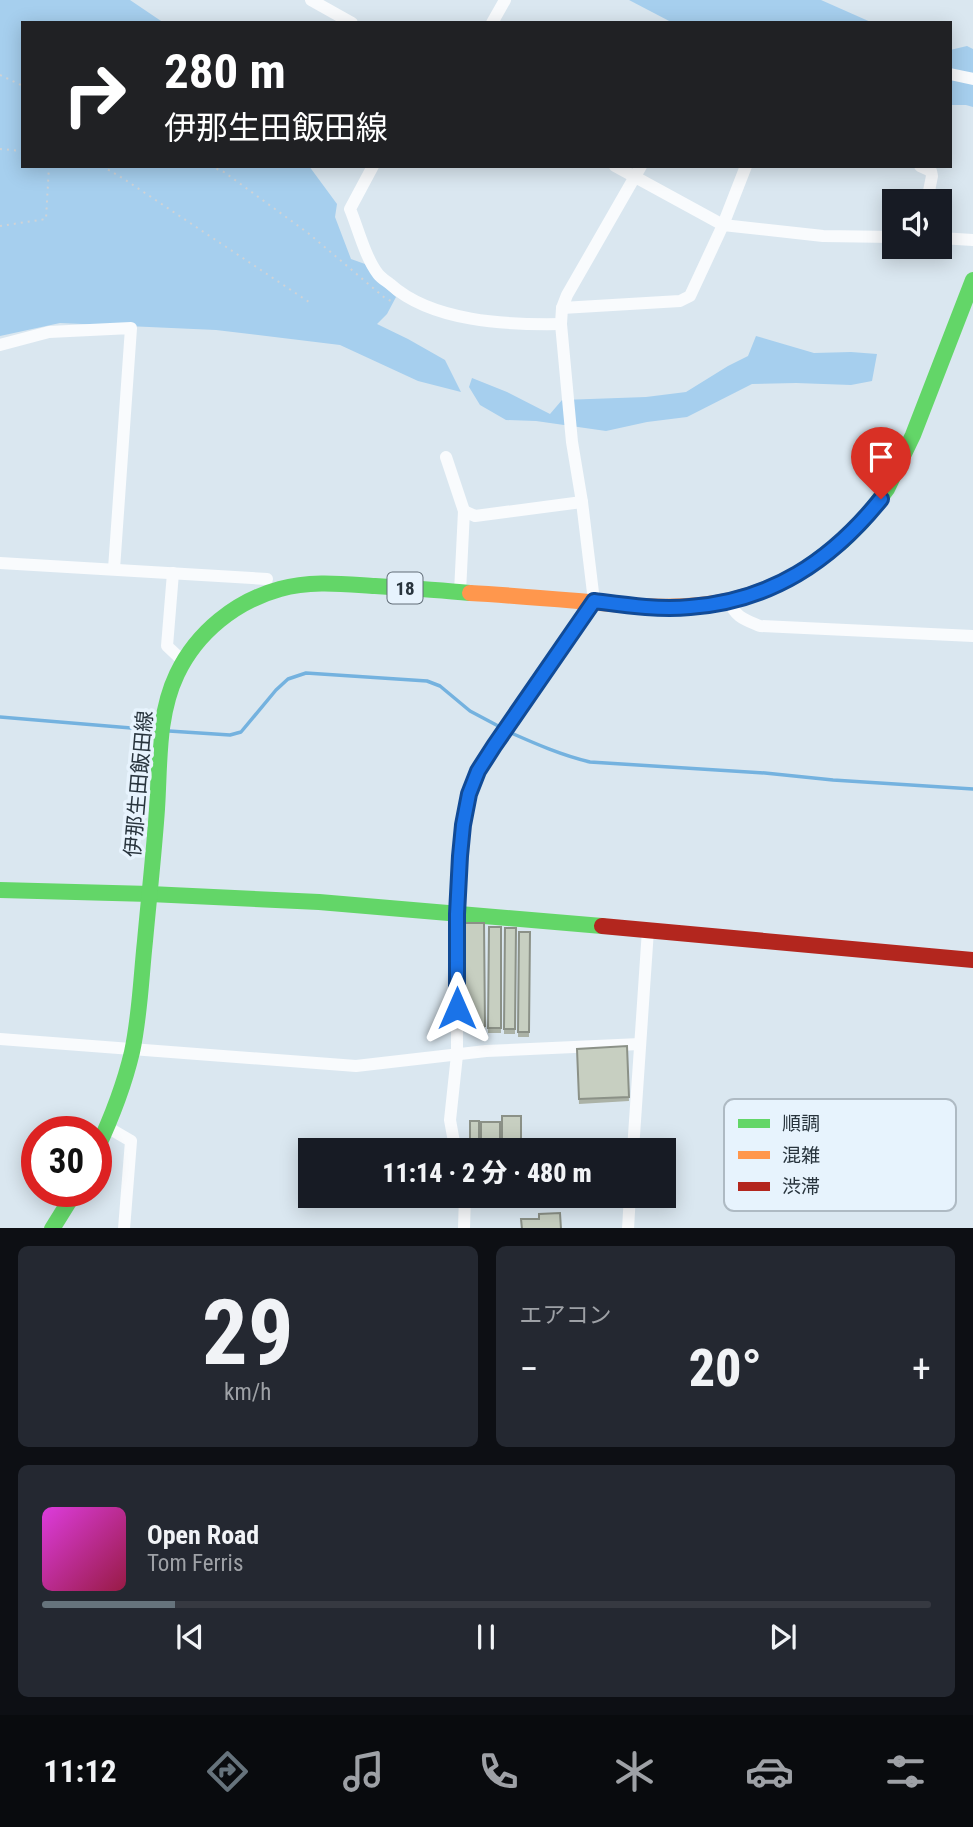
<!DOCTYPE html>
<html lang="ja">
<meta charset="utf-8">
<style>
:root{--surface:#171b24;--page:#242831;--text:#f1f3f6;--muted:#9ea1a6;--line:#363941;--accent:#66737c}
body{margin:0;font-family:"Roboto Condensed","Noto Sans JP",sans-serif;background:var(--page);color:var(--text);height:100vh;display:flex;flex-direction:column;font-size:26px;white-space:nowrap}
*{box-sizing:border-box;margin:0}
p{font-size:23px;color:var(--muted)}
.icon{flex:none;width:38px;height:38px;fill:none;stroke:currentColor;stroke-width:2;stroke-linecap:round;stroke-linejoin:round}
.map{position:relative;height:1228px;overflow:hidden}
.drawer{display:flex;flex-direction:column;gap:18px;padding:18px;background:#0d0f14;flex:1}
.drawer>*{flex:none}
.guide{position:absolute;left:21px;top:21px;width:931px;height:147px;border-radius:0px;box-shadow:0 4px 18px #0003;background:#202124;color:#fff;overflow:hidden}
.buttons{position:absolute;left:882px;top:189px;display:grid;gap:14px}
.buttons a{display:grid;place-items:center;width:70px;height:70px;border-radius:0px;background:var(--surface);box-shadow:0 4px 18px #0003;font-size:35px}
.speed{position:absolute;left:21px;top:1116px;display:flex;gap:14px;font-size:35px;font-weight:700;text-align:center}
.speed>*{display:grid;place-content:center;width:91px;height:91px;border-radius:50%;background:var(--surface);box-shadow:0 4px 18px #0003;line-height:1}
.speed .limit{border:10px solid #d22;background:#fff;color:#111}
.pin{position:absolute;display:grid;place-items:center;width:60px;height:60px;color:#fff;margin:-72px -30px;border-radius:50% 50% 50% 0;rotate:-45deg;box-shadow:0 0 7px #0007}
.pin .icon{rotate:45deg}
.me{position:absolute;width:77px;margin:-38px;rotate:0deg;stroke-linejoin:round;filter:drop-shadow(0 0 5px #0008)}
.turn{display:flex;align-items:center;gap:24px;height:147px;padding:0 28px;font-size:32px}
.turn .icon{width:91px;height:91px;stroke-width:2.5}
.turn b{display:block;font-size:49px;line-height:60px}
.big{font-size:52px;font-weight:800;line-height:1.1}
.drawer .card{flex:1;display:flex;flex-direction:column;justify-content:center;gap:10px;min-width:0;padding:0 24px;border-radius:10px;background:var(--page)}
.drawer .dial{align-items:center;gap:0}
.dial b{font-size:91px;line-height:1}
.song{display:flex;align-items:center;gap:21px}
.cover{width:84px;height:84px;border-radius:10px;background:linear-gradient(135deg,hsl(300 70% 55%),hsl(340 70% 35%))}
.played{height:7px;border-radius:4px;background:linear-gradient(90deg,var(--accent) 15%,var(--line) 15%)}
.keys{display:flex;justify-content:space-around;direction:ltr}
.heat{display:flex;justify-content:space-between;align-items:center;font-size:38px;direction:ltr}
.drawer .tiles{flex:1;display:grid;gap:18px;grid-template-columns:1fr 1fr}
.card:last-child{grid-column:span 2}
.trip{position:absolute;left:298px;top:1138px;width:378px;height:70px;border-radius:0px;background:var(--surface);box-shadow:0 4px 18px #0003;font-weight:800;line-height:70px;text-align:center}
.tab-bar{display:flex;height:112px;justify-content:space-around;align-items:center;background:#090b0e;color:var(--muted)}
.tab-bar .icon{width:49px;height:49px}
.tab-bar .current{color:var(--accent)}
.tab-bar b{font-size:32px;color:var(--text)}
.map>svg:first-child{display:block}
.green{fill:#a6cfee}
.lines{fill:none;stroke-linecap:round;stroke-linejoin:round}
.stream{stroke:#74b2df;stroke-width:3.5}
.path{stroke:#cfd3d6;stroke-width:2;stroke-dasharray:2 5;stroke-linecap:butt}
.street{stroke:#f9fbfd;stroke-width:12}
.fast{stroke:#63d668;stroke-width:16}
.slow{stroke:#ff974d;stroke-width:16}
.jam{stroke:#b3261e;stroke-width:16}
.wall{fill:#abb2a6}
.building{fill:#c7cfc1;stroke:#8b9187;stroke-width:2}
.route-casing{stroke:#114b97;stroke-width:18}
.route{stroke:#1a73e8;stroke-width:12}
.labels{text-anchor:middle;stroke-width:7;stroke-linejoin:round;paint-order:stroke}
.shield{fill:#e7f3fd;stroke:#616d77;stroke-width:2}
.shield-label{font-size:19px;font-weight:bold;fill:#28343d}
.street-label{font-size:21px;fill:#28343d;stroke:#e7f3fd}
.key{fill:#e7f3fd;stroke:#aebac3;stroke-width:2}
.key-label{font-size:19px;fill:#28343d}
</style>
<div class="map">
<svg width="973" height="1229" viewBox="0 0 973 1229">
<rect width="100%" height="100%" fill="#dae7f0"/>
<g class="green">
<path d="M0,0H130L164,23H23V166H309L337,204L335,217L351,259L365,264L373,276L396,297L387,314L377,324L408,339L445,360L461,392L418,381L340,345L216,330L60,323L0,336Z"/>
<path d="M629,0H821L873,23H673Z"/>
<path d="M967,46L973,49V107L966,105H950V50Z"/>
<path d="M756,336L814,353L851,352L877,354L872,381L851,385L796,383L752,384L687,417L647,422L606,431L536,421L506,420L480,405L469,387L472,378L507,392L550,414L562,400L646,397L686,392L728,366L748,356Z"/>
</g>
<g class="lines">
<g class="stream">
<path d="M0,717L155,730"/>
<path d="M169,731L230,735L241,732L276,690L288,679L306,673L427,681L440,686L470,711L502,728"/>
<path d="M509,732C536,744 561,755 590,762L765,773L833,780L973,789"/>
</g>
<g class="path">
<path d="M0,75L23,86"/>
<path d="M0,149L23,151"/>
<path d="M102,166L124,179L309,302"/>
<path d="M210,166L224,172L308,233L385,298L391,301"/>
<path d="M0,226L46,219L49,166"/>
</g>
<g class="street">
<path d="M311,0L352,23"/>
<path d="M492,23L505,0"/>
<path d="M950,74L973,79"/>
<path d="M373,166L350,209C358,228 365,257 378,274C381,278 386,281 390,284C432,322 507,325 561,324"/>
<path d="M615,166L723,225L823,236L894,237"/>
<path d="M920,166L931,171L932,176L927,201"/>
<path d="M940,238L973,240"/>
<path d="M562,308L680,301L690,296L723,225L746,166"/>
<path d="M0,345L49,332L131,328L114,569"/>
<path d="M446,457L464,511L460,592"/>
<path d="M464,511L475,516L582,502"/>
<path d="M0,563L267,579"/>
<path d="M173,573L167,646L184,662"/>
<path d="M730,601C734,617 746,620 760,626L973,636"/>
<path d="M0,1039L356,1066L486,1051L640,1044"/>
<path d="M107,1127L131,1141L124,1229"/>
<path d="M458,1150L454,1142L450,1120L457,1055V914L460,856L463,825L469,794L478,771L494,746L594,601L582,502L572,442L561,324L562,308L567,295L641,166"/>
<path d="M633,1150L648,930"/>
<path d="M464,1229L465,1195"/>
<path d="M628,1229L630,1195"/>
</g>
<g class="fast">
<path d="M808,567L843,541L863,521L887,489L913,435L973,280"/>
<path d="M0,890L150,894L319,902L602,926"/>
<path d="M96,1151C111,1119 124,1086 132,1052C140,1015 141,978 145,941C149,897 154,853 157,809C160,764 157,716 177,674C197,632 236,601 280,589C311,580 344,584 375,586C407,588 439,590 470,593"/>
<path d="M52,1229L75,1192"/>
</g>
<path class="slow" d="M470,593C506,595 542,598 578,601C664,609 732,616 808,567"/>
<path class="jam" d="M602,926L973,960"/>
</g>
<g class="wall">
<path d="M463,923H484L485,1031H464Z"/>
<path d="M489,927H501V1033H488Z"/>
<path d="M505,928H516L515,1034H504Z"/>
<path d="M519,932H530L529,1037H518Z"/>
<path d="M627,1046L629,1101L579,1104L577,1049Z"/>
</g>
<g class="building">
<path d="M463,923H484L485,1026H464Z"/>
<path d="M489,927H501V1028H488Z"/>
<path d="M505,928H516L515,1029H504Z"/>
<path d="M519,932H530L529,1032H518Z"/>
<path d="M627,1046L629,1097L579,1099L577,1049Z"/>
<rect x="502" y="1116" width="19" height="34"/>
<rect x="470" y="1121" width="9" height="29"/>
<rect x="481" y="1122" width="19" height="28"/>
<path d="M560,1213L561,1229H522L521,1219H539V1214Z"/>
</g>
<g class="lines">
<g class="route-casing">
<path id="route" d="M457,1008V914L460,856L463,825L469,794L478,771L494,746L594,601C625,605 658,610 690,607C771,601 831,561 881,499"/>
</g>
<use href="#route" class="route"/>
</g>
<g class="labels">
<rect class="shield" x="387.5" y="572.5" width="35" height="31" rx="5"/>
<g class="shield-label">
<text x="405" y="595">18</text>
</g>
<g class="street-label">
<text transform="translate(139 784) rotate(-85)" y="7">伊那生田飯田線</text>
</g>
</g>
<rect x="724" y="1099" width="232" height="112" rx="10" class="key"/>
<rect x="738" y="1119" width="32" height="9" fill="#63d668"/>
<rect x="738" y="1151" width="32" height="8" fill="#ff974d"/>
<rect x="738" y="1182" width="32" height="9" fill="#b3261e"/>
<g class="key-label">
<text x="782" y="1130">順調</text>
<text x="782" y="1162">混雑</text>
<text x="782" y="1193">渋滞</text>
</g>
</svg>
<div class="buttons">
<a><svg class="icon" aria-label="sound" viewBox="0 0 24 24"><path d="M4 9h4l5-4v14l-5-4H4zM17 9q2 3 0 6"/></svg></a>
</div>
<div class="speed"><div class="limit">30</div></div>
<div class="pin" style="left:881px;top:499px;background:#d93025"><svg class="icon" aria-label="arrive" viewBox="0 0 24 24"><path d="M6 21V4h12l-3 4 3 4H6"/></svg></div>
<svg class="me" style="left:457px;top:1008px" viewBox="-20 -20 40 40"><path d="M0-17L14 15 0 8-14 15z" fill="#1a73e8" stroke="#fff" stroke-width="4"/></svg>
<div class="trip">11:14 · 2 分 · 480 m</div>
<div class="guide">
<div class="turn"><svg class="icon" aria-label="right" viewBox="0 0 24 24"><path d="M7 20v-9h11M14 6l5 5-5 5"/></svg><div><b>280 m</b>伊那生田飯田線</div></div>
</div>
</div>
<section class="drawer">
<div class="tiles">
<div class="card dial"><b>29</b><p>km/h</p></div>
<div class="card"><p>エアコン</p>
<div class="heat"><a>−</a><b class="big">20°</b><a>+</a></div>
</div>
<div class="card">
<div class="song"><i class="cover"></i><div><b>Open Road</b><p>Tom Ferris</p></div></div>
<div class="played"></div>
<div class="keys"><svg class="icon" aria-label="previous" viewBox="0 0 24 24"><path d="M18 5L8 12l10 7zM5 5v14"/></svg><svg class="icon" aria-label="pause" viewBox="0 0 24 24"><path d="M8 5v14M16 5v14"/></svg><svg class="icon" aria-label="next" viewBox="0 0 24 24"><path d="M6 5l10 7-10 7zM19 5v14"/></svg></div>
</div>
</div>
</section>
<nav class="tab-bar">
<b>11:12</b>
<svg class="icon current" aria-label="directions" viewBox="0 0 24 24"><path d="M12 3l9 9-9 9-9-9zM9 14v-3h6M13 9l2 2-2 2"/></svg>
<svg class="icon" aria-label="music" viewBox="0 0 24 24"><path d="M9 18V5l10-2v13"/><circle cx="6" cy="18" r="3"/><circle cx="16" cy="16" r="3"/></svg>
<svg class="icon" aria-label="phone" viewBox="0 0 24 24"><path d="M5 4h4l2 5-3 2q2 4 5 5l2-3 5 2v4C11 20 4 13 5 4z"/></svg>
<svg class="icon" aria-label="climate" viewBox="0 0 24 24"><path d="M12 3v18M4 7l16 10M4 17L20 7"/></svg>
<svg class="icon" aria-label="car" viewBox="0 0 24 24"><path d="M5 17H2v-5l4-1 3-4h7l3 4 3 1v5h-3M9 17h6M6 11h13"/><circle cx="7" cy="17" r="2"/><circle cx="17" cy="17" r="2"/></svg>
<svg class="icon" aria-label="filters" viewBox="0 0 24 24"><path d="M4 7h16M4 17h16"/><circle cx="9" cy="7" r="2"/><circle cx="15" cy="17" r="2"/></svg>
</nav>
